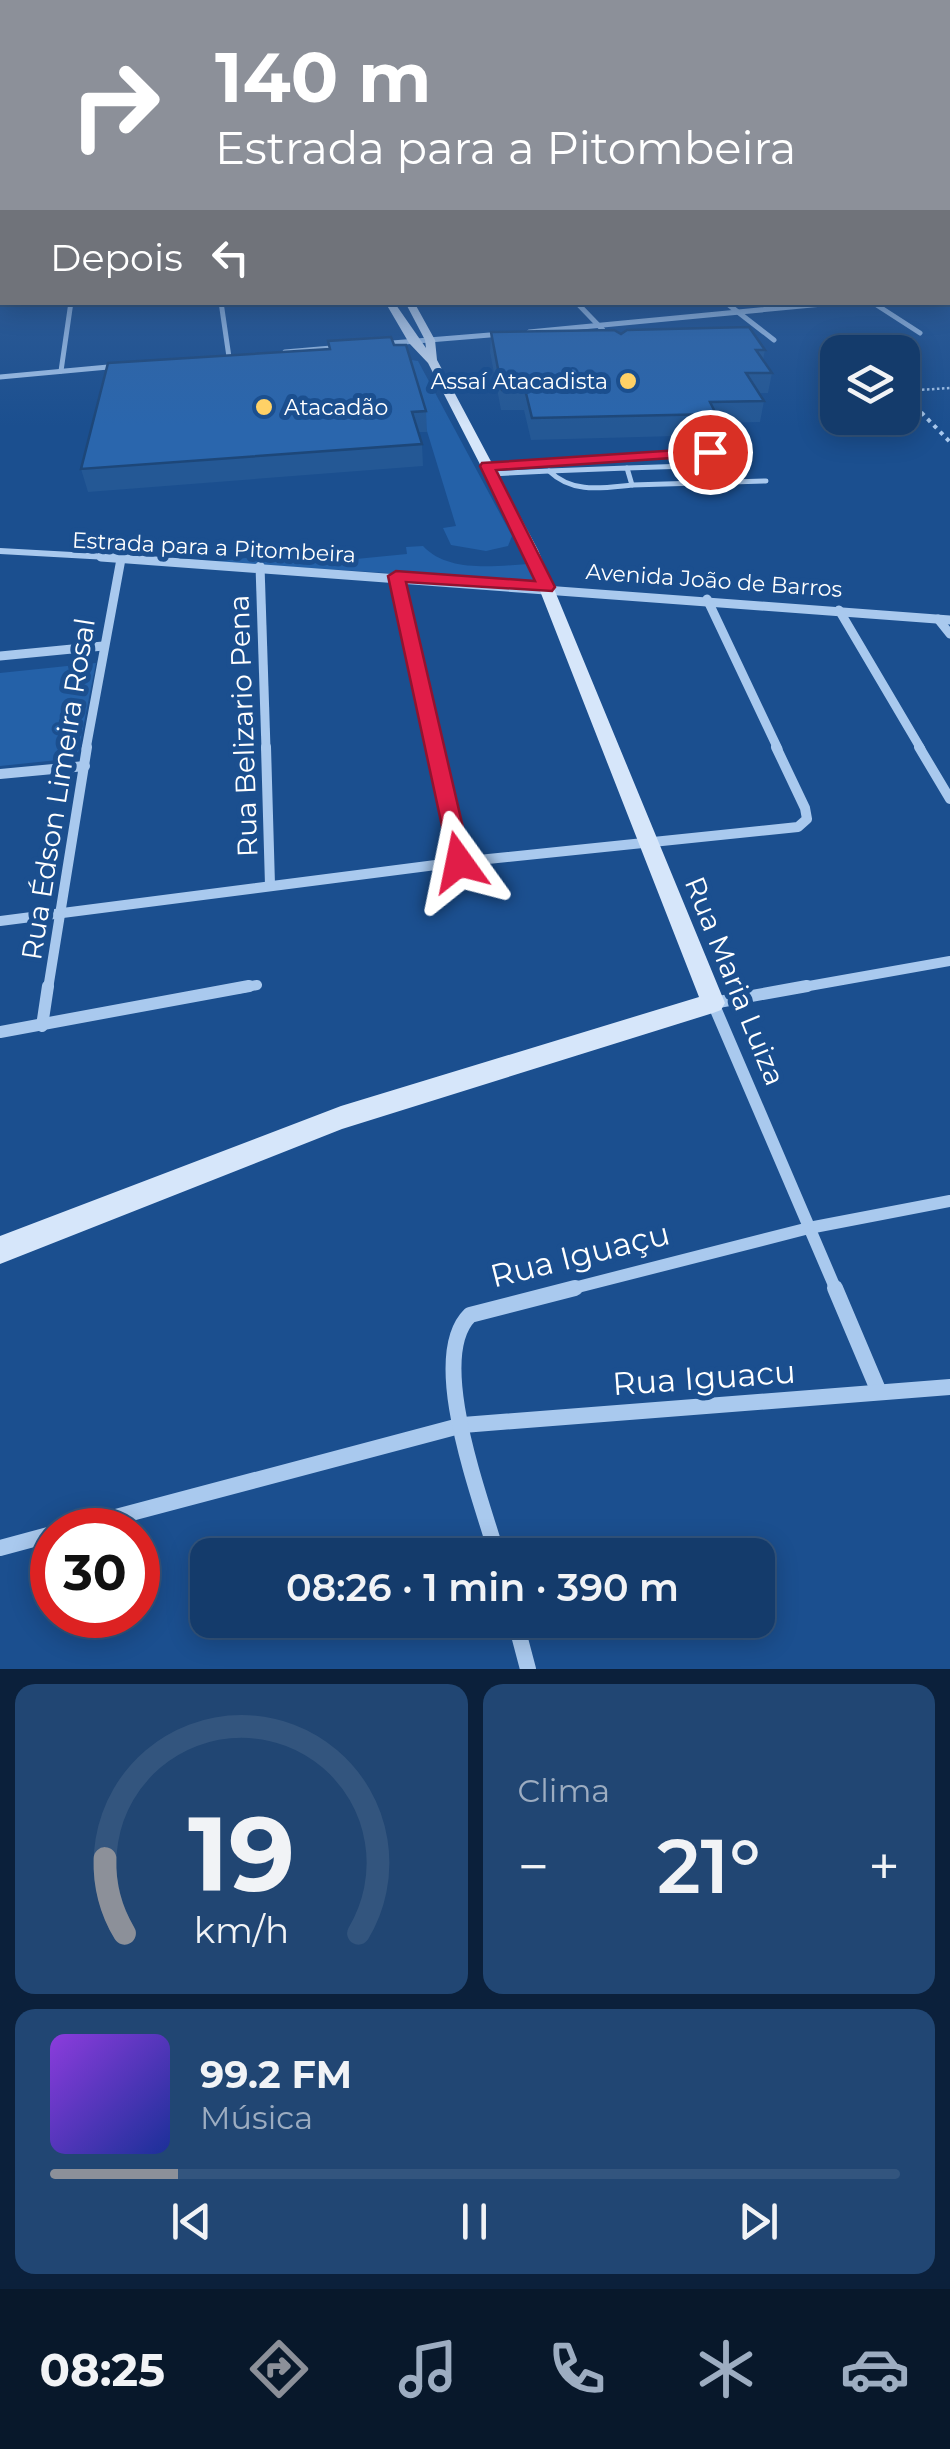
<!DOCTYPE html>
<html lang="pt">
<meta charset="utf-8">
<style>
:root{--surface:#143b6b;--page:#214673;--text:#f1f3f6;--muted:#9dadc1;--line:#33557e;--accent:#8c9099}
body{margin:0;font-family:Montserrat,sans-serif;background:var(--page);color:var(--text);height:100vh;display:flex;flex-direction:column;font-size:38px;white-space:nowrap}
*{box-sizing:border-box;margin:0}
p{font-size:32px;color:var(--muted)}
.icon{flex:none;width:55px;height:55px;fill:none;stroke:currentColor;stroke-width:2;stroke-linecap:round;stroke-linejoin:round}
.map{position:relative;height:1669px;overflow:hidden}
.details{display:flex;flex-direction:column;gap:15px;padding:15px;background:#0b203b;flex:1}
.details>*{flex:none}
.hud{position:absolute;left:0px;top:0px;width:950px;height:305px;box-shadow:0 5px 25px #0003,0 0 0 2px var(--line);background:#8c9099;color:#fff;overflow:hidden}
.tools{position:absolute;left:820px;top:335px;display:grid;gap:20px}
.tools a{display:grid;place-items:center;width:100px;height:100px;border-radius:20px;background:var(--surface);box-shadow:0 5px 25px #0003,0 0 0 2px var(--line);font-size:50px}
.speed{position:absolute;left:30px;top:1508px;display:flex;gap:20px;font-size:50px;font-weight:700;text-align:center}
.speed>*{display:grid;place-content:center;width:130px;height:130px;border-radius:50%;background:var(--surface);box-shadow:0 5px 25px #0003,0 0 0 2px var(--line);line-height:1}
.speed .limit{border:15px solid #d22;background:#fff;color:#111}
.pin{position:absolute;display:grid;place-items:center;width:85px;height:85px;color:#fff;margin:-42px;border:5px solid #fff;border-radius:50%;box-shadow:0 2px 10px #0007}
.me{position:absolute;width:110px;margin:-55px;rotate:348deg;stroke-linejoin:round;filter:drop-shadow(0 0 8px #0008)}
.turn{display:flex;align-items:center;gap:35px;height:210px;padding:0 50px;font-size:45px}
.turn .icon{width:130px;height:130px;stroke-width:2.5}
.turn b{display:block;font-size:70px;line-height:85px}
.then{display:flex;align-items:center;height:95px;padding:0 50px;background:#0003;gap:20px;font-size:38px}
.big{font-size:75px;font-weight:600;line-height:1.1}
.details .widget{flex:1;display:flex;flex-direction:column;justify-content:center;gap:15px;min-width:0;padding:0 35px;border-radius:20px;background:var(--page)}
.details .dial{align-items:center;gap:0}
.dial svg{height:260px;overflow:visible;fill:none;stroke:var(--line);stroke-width:7;stroke-linecap:round;text-anchor:middle}
.dial text{fill:var(--text);stroke:none}
.song{display:flex;align-items:center;gap:30px}
.cover{width:120px;height:120px;border-radius:15px;background:linear-gradient(135deg,hsl(270 70% 55%),hsl(230 70% 35%))}
.played{height:10px;border-radius:5px;background:linear-gradient(90deg,var(--accent) 15%,var(--line) 15%)}
.keys{display:flex;justify-content:space-around;direction:ltr}
.heat{display:flex;justify-content:space-between;align-items:center;font-size:55px;direction:ltr}
.details .tiles{flex:1;display:grid;gap:15px;grid-template-columns:1fr 1fr}
.widget:last-child{grid-column:span 2}
.trip{position:absolute;left:190px;top:1538px;width:585px;height:100px;border-radius:20px;background:var(--surface);box-shadow:0 5px 25px #0003,0 0 0 2px var(--line);font-weight:600;line-height:100px;text-align:center}
.menu{display:flex;height:160px;justify-content:space-around;align-items:center;background:#08182b;color:var(--muted)}
.menu .icon{width:70px;height:70px}
.menu .active{color:var(--accent)}
.menu b{font-size:45px;color:var(--text)}
.map>svg:first-child{display:block}
.green{fill:#2461a8}
.lines{fill:none;stroke-linecap:round;stroke-linejoin:round}
.path-far1{stroke:#a9c9ee;stroke-width:2.5;stroke-dasharray:2.5 2.5;stroke-linecap:butt}
.path{stroke:#a9c9ee;stroke-width:4;stroke-dasharray:4 5;stroke-linecap:butt}
.lane{stroke:#a9c9ee;stroke-width:5}
.street-far5{stroke:#a9c9ee;stroke-width:5}
.street-far4{stroke:#a9c9ee;stroke-width:6}
.street-far3{stroke:#a9c9ee;stroke-width:9}
.street-far2{stroke:#a9c9ee;stroke-width:10}
.street-far1{stroke:#a9c9ee;stroke-width:12}
.street{stroke:#a9c9ee;stroke-width:16}
.secondary{fill:#d6e6fa;fill-rule:evenodd}
.wall{fill:#245895}
.shaded-wall{fill:#1d4779}
.building{fill:#2a66ad;stroke:#1d4779;stroke-width:2.5}
.route{fill:#e11d48;stroke:#92132f;stroke-width:2.5}
.poi-dot{fill:#ffd166;stroke:#1b4f8f;stroke-width:4}
.labels{text-anchor:middle;stroke-width:10;stroke-linejoin:round;paint-order:stroke}
.far-poi-label{font-size:22px;fill:#fff;stroke:#1b4f8f;text-anchor:end}
.far-street-label{font-size:22px;fill:#fff;stroke:#1b4f8f}
.street-label{font-size:28px;fill:#fff;stroke:#1b4f8f}
.near-street-label{font-size:32px;fill:#fff;stroke:#1b4f8f}
</style>
<div class="map">
<svg width="950" height="1669" viewBox="0 0 950 1669">
<rect width="100%" height="100%" fill="#1b4f8f"/>
<g class="green">
<path d="M405,359L418,361L512,536L508,546L486,551L451,545L443,528L456,526Z"/>
<path d="M423,546C448,573 495,566 528,564L535,579L529,582L213,562L313,550L315,563L407,554L406,547Z"/>
<path d="M96,663L77,758L0,766V673Z"/>
</g>
<g class="lines">
<g class="path-far1">
<path d="M857,346L864,352"/>
<path d="M902,391L950,388"/>
<path d="M902,393L917,408"/>
</g>
<path class="path" d="M915,406L950,442"/>
<g class="lane">
<path d="M487,466L745,450"/>
<path d="M627,468L749,464"/>
<path d="M627,468L632,485C602,488 573,494 549,471Z"/>
<path d="M491,474L549,471"/>
<path d="M632,485L766,481"/>
</g>
<g class="street-far5">
<path d="M221,302L229,357"/>
<path d="M576,302L603,330"/>
<path d="M725,302L774,340"/>
<path d="M872,302L920,333"/>
<path d="M529,332L844,302"/>
<path d="M380,344L502,334"/>
<path d="M285,352L343,347"/>
<path d="M61,371L71,302"/>
<path d="M0,377L119,366"/>
</g>
<path class="street-far4" d="M0,551L144,559"/>
<g class="street-far3">
<path d="M101,557L950,620"/>
<path d="M260,566L266,749"/>
<path d="M396,576L434,749"/>
<path d="M707,599L778,749"/>
<path d="M839,610L921,749"/>
<path d="M938,619L950,634"/>
<path d="M0,656L103,646"/>
<path d="M86,749L121,559"/>
</g>
<g class="street-far2">
<path d="M266,747L270,885"/>
<path d="M434,747L459,862"/>
<path d="M919,747L950,799"/>
<path d="M0,774L85,766"/>
<path d="M0,921L459,862L798,827L807,819L805,808L776,747"/>
<path d="M48,989L87,747"/>
<path d="M236,989L257,985"/>
<path d="M792,989L950,961"/>
</g>
<g class="street-far1">
<path d="M807,986L713,1003L836,1290"/>
<path d="M42,1026L48,986"/>
<path d="M0,1032L249,986"/>
<path d="M566,1290L809,1228L950,1201"/>
</g>
<g class="street">
<path d="M835,1288L879,1392"/>
<path d="M67,1530L463,1425L950,1387"/>
<path d="M0,1548L52,1534"/>
<path d="M497,1555C482,1501 426,1358 470,1315L575,1288"/>
<path d="M515,1620L528,1669"/>
</g>
<g class="secondary">
<path d="M948,260L950,261V267L948,266Z"/>
<path d="M0,297H2L3,302L0,303Z"/>
<path d="M385,302H394L426,348L425,340L405,302H414L435,340L437,360L538,550L725,1003L721,1010L713,1013L342,1129L0,1264V1236L341,1106L699,997L524,550L428,363L409,343Z"/>
</g>
</g>
<g class="wall">
<path d="M491,332L621,334L765,350L763,360L772,373L768,393H759L764,401L760,422L714,423L712,435L531,440L524,410H501L490,352Z"/>
<path d="M394,345L426,411L427,432H418L422,444L423,466L88,492L81,469Z"/>
</g>
<path class="shaded-wall" d="M0,271H2V290L0,291Z"/>
<g class="building">
<path d="M2,226V271H0V227Z"/>
<path d="M948,226H950L949,246L948,245Z"/>
<path d="M749,327L765,350H756L772,373H746L764,401L710,402L716,414L532,418L525,389L502,390L491,332L614,330L621,334L627,330Z"/>
<path d="M391,337L394,345H406L426,411L412,412L422,444L81,469L108,363L330,349L328,341Z"/>
</g>
<linearGradient id="sky" x2="0" y2="1"><stop stop-color="#0f2b4f"/><stop offset="0.45" stop-color="#39639b"/><stop offset="1" stop-color="#39639b" stop-opacity="0"/></linearGradient>
<rect width="950" height="426" fill="url(#sky)"/>
<path class="route" d="M710,448L717,452L715,455L496,470L555,587L552,591L406,582L471,862L459,870L451,868L388,576L396,571L535,581L480,466L482,463Z"/>
<g class="poi-dot">
<circle cx="628" cy="381" r="10"/>
<circle cx="264" cy="407" r="10"/>
</g>
<g class="labels">
<g class="far-poi-label">
<text x="608" y="389">Assaí Atacadista</text>
<text x="284" y="415" text-anchor="start">Atacadão</text>
</g>
<g class="far-street-label">
<text transform="translate(214 547) rotate(3)" y="8">Estrada para a Pitombeira</text>
<text transform="translate(714 580) rotate(4)" y="8">Avenida João de Barros</text>
</g>
<g class="street-label">
<text transform="translate(243 726) rotate(-92)" y="10">Rua Belizario Pena</text>
<text transform="translate(58 789) rotate(-81)" y="10">Rua Édson Limeira Rosal</text>
<text transform="translate(735 981) rotate(68)" y="10">Rua Maria Luiza</text>
</g>
<g class="near-street-label">
<text transform="translate(580 1255) rotate(-14)" y="11">Rua Iguaçu</text>
<text transform="translate(704 1378) rotate(-4)" y="11">Rua Iguacu</text>
</g>
</g>
</svg>
<div class="tools">
<a><svg class="icon" aria-label="layers" viewBox="0 0 24 24"><path d="M12 4l9 5-9 5-9-5zM3 14l9 5 9-5"/></svg></a>
</div>
<div class="speed"><div class="limit">30</div></div>
<div class="pin" style="left:710px;top:452px;background:#d93025"><svg class="icon" aria-label="arrive" viewBox="0 0 24 24"><path d="M6 21V4h12l-3 4 3 4H6"/></svg></div>
<svg class="me" style="left:459px;top:862px" viewBox="-20 -20 40 40"><path d="M0-17L14 15 0 8-14 15z" fill="#e11d48" stroke="#fff" stroke-width="4"/></svg>
<div class="trip">08:26 · 1 min · 390 m</div>
<div class="hud">
<div class="turn"><svg class="icon" aria-label="right" viewBox="0 0 24 24"><path d="M7 20v-9h11M14 6l5 5-5 5"/></svg><div><b>140 m</b>Estrada para a Pitombeira</div></div>
<div class="then">Depois<svg class="icon" aria-label="left" viewBox="0 0 24 24"><path d="M17 20v-9H6M10 6l-5 5 5 5"/></svg></div>
</div>
</div>
<section class="details">
<div class="tiles">
<div class="widget dial"><svg viewBox="0 0 100 80">
<path d="M14 69A42 42 0 1 1 86 69"/>
<path d="M14 69A42 42 0 0 1 8 46" stroke="#8c9099"/>
<text x="50" y="56" font-size="32" font-weight="700">19</text>
<text x="50" y="72" font-size="11">km/h</text>
</svg></div>
<div class="widget"><p>Clima</p>
<div class="heat"><a>−</a><b class="big">21°</b><a>+</a></div>
</div>
<div class="widget">
<div class="song"><i class="cover"></i><div><b>99.2 FM</b><p>Música</p></div></div>
<div class="played"></div>
<div class="keys"><svg class="icon" aria-label="previous" viewBox="0 0 24 24"><path d="M18 5L8 12l10 7zM5 5v14"/></svg><svg class="icon" aria-label="pause" viewBox="0 0 24 24"><path d="M8 5v14M16 5v14"/></svg><svg class="icon" aria-label="next" viewBox="0 0 24 24"><path d="M6 5l10 7-10 7zM19 5v14"/></svg></div>
</div>
</div>
</section>
<nav class="menu">
<b>08:25</b>
<svg class="icon active" aria-label="directions" viewBox="0 0 24 24"><path d="M12 3l9 9-9 9-9-9zM9 14v-3h6M13 9l2 2-2 2"/></svg>
<svg class="icon" aria-label="music" viewBox="0 0 24 24"><path d="M9 18V5l10-2v13"/><circle cx="6" cy="18" r="3"/><circle cx="16" cy="16" r="3"/></svg>
<svg class="icon" aria-label="phone" viewBox="0 0 24 24"><path d="M5 4h4l2 5-3 2q2 4 5 5l2-3 5 2v4C11 20 4 13 5 4z"/></svg>
<svg class="icon" aria-label="climate" viewBox="0 0 24 24"><path d="M12 3v18M4 7l16 10M4 17L20 7"/></svg>
<svg class="icon" aria-label="car" viewBox="0 0 24 24"><path d="M5 17H2v-5l4-1 3-4h7l3 4 3 1v5h-3M9 17h6M6 11h13"/><circle cx="7" cy="17" r="2"/><circle cx="17" cy="17" r="2"/></svg>
</nav>
